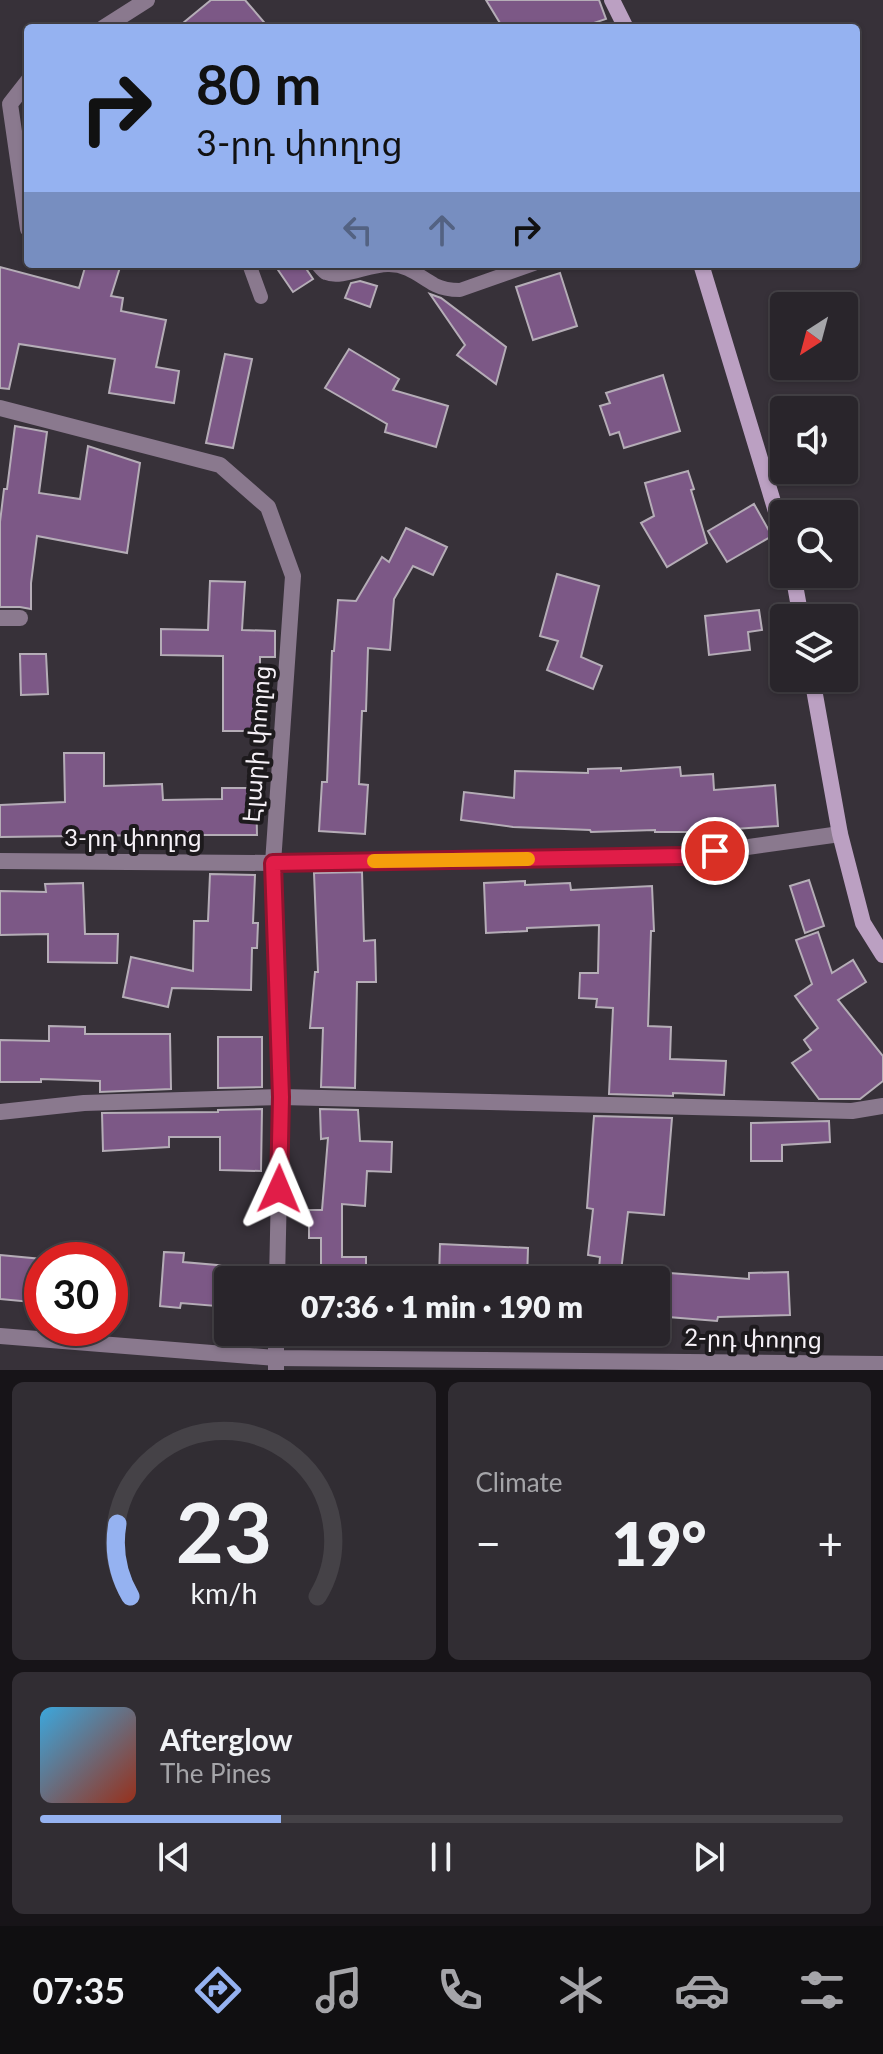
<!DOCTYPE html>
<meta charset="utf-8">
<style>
:root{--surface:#29252b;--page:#312d33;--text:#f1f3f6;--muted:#a5a5a9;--line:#454247;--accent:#95b2f1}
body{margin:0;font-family:Lato,"Noto Sans Armenian",sans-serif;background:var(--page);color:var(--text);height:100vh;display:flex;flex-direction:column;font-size:30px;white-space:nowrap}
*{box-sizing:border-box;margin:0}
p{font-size:26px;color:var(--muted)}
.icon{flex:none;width:44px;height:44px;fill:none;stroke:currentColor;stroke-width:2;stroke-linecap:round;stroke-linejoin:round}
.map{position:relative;height:1370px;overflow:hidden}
.panel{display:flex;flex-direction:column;gap:12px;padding:12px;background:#171418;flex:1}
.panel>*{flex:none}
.hud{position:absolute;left:24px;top:24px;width:836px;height:244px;border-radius:8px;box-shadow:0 2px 6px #0004,0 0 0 2px var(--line);background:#95b2f1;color:#111;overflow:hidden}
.needle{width:52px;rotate:216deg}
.controls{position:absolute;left:770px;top:292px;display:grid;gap:16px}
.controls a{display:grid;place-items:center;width:88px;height:88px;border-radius:8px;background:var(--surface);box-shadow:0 2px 6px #0004,0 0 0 2px var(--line);font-size:40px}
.speed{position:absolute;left:24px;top:1242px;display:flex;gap:16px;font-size:40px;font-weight:700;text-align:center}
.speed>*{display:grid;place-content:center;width:104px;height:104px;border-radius:50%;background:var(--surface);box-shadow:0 2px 6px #0004,0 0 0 2px var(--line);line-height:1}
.speed .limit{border:12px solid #d22;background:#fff;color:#111}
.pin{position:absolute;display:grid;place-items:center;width:68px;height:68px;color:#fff;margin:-34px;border:4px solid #fff;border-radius:50%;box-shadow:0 2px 8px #0007}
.me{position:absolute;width:88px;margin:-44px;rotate:1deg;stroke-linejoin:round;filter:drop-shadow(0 0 6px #0008)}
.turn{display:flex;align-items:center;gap:28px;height:168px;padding:0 40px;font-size:36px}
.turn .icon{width:104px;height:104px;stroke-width:2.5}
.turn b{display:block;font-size:56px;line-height:68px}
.lanes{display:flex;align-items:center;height:76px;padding:0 40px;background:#0003;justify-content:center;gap:40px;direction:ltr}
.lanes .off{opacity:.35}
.big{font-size:60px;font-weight:800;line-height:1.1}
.panel .widget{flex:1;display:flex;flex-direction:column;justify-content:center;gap:12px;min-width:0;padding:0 28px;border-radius:12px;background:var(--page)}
.panel .dial{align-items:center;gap:0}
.dial svg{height:208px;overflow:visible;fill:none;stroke:var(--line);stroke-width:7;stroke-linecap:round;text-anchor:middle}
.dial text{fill:var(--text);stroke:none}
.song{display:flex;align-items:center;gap:24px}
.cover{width:96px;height:96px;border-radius:12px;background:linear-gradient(135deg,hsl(200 70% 55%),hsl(10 70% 35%))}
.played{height:8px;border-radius:4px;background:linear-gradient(90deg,var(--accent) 30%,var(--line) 30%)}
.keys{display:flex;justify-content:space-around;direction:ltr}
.heat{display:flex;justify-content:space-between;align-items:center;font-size:44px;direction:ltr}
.panel .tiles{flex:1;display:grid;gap:12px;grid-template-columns:1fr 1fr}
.widget:last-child{grid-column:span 2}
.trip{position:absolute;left:214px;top:1266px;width:456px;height:80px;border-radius:8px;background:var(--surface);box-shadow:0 2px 6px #0004,0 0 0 2px var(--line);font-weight:800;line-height:80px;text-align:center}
.tab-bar{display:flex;height:128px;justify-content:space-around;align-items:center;background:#100f11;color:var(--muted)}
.tab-bar .icon{width:56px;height:56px}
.tab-bar .on{color:var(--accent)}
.tab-bar b{font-size:36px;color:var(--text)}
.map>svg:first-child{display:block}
.building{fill:#7c5886;stroke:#b5adb7;stroke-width:2}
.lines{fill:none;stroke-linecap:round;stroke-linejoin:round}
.service{stroke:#8a798e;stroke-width:14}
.minor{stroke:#8a798e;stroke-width:16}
.secondary{stroke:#bba0c2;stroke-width:16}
.route-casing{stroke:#92132f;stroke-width:20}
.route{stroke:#e11d48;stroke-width:14}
.slow{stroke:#f59e0b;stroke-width:14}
.labels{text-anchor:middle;stroke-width:8;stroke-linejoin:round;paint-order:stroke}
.street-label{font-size:24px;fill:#f6f1f7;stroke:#1d1a1d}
</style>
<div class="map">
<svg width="883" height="1370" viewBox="0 0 883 1370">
<rect width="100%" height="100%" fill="#373139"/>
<g class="building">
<path d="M211,0H245L269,28H177Z"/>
<path d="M486,0H599L606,19L579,28H503Z"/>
<path d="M86,264H121L111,296L123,298L121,311L166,320L156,367L179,371L174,403L109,393L115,359L19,344L9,389L0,388V267L79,288Z"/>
<path d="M274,264H303L313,279L293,292Z"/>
<path d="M560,273L577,326L533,340L516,287Z"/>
<path d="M360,281L377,286L370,307L345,298L351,283Z"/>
<path d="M430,294L441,298L506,347L496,384L457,355L465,345Z"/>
<path d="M349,349L399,379L393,390L448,406L436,447L385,432L387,424L325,388Z"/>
<path d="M225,354L252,359L233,448L206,443Z"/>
<path d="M663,375L680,431L624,448L619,432L610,435L600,406L610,403L606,393Z"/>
<path d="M15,426L47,432L39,493L80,499L88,446L140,463L127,553L37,536L31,583V609L20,607H0V522L4,489H7Z"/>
<path d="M688,471L694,489L691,490L707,543L667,567L641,523L654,516L645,483Z"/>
<path d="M754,504L772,536L727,562L708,531Z"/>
<path d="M406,528L447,547L433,575L413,566L394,599L390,650L368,648L366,711H362L359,784L368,785L365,834L319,831L322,782H327L332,651H334L338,600L356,601L382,557L389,562Z"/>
<path d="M557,574L599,586L581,657L602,666L593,689L547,670L558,641L540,636Z"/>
<path d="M210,581L245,582L242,630L275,631V657H260V731H223V656L161,655V629L208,630Z"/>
<path d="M759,610L762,630L748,632L750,650L709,655L705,616Z"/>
<path d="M20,654H46L48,694L21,695Z"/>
<path d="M64,753H104V786L162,784L163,800L222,799V788H256L257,835H194V832L154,835L0,837V805L65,802Z"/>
<path d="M680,767L681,776L713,774L714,790L775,785L778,826L688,832H655V830L591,832L590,830L513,827L461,820L464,792L514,798L515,771L588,773V769L621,768V771Z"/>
<path d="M362,872L364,941L375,940L376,982H357L355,1088L321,1087L323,1028H310L315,972H318L314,873Z"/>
<path d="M210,874L255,875L253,923H258L257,948H252L251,990L172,988L168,1007L123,997L131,957L193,971L194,921H208Z"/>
<path d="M809,880L824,926L805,933L790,886Z"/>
<path d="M525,881V885L570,883L571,890L652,886L654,931H651L648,1026L671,1027L670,1059L726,1061L724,1095L673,1093V1096L609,1094L613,1008L596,1007L597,999L579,998L580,973H598L599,925L527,928V931L486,933L484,883Z"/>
<path d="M83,883L85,934H118L117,963L48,962V934L0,935V891L46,892L45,884Z"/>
<path d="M818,932L832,973L853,960L866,982L838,1000L883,1056V1081L860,1099H819L792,1063L811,1050L804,1040L818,1028L795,996L812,984L796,940Z"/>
<path d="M49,1026L85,1027V1034H170L171,1089L100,1092V1081L41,1079V1082H0V1040L49,1041Z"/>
<path d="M218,1037H262V1087L218,1088Z"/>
<path d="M262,1109L261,1171L220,1170V1137H169V1147L103,1151L102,1113L218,1112V1110Z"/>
<path d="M320,1109L358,1110L360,1141L392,1142L391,1172L367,1171L365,1206L342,1204V1257H366V1280H321V1238H309V1210H322L328,1138L321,1139Z"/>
<path d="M594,1116L672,1118L664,1215L628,1212L620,1280H598L600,1257L588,1255L593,1209L587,1208Z"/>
<path d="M829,1121L830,1142L782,1145V1161H751V1123Z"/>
<path d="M440,1244L528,1248L527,1280H439Z"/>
<path d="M164,1252L184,1253L183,1262L228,1266V1307L181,1303L180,1308L160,1306Z"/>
<path d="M0,1255L42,1259V1303L0,1299Z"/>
<path d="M656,1272L749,1279V1273L788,1272L790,1315L718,1317L717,1321L656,1316Z"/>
</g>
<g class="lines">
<g class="service">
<path d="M249,264L261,297"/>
<path d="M317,264C319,266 323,272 326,273C341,280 371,264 389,265C408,265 419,276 435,285C443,289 451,290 460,290L534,264"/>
</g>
<g class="minor">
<path d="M103,28L147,0"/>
<path d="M28,81L10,104L28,229"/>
<path d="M0,408L220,465L268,507L293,576L273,863L281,1097L277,1280"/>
<path d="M0,618H20"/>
<path d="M0,861L273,863L684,856L840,834"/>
<path d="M0,1112L84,1103L281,1097L852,1111L883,1106"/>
<path d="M0,1336L276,1358L883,1364"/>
<path d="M276,1370V1332"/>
</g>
<g class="secondary">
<path d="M612,0L626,28"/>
<path d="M701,264L784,538"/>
<path d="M793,574L801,618"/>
<path d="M812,678L840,834L863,923L883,955"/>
</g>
</g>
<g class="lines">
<g class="route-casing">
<path id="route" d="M279,1189L281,1097L273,863L684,856L715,851"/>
</g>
<use href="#route" class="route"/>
<path class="slow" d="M374,861L528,859"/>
</g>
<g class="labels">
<g class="street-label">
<text transform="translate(257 744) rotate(-86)" y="8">Էլարի փողոց</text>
<text x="133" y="846">3-րդ փողոց</text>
<text transform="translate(753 1339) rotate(1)" y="8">2-րդ փողոց</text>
</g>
</g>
</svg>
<div class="controls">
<a><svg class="needle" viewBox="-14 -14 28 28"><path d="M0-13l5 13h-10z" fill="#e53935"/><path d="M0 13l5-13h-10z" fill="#a5a5a9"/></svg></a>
<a><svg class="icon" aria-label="sound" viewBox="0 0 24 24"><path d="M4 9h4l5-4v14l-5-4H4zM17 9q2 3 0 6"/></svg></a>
<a><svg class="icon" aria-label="search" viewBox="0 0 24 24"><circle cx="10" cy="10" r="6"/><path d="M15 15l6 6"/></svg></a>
<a><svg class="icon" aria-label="layers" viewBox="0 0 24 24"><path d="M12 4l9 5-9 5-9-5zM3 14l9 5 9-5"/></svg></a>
</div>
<div class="speed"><div class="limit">30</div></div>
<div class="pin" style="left:715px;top:851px;background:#d93025"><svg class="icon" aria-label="arrive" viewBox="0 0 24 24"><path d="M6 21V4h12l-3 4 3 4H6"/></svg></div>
<svg class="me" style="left:279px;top:1189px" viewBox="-20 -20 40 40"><path d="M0-17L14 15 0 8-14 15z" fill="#e11d48" stroke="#fff" stroke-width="4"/></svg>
<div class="trip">07:36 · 1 min · 190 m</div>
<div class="hud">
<div class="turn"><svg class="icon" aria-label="right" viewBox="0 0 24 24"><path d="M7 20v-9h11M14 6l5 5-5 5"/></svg><div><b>80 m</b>3-րդ փողոց</div></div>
<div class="lanes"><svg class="icon off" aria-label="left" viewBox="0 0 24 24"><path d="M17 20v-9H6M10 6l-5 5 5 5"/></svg><svg class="icon off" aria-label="ahead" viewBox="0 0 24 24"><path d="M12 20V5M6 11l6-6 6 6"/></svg><svg class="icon" aria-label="right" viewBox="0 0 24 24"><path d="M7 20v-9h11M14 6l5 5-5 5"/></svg></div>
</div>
</div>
<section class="panel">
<div class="tiles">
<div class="widget dial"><svg viewBox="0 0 100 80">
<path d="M14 69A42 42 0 1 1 86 69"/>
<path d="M14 69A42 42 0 0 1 9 41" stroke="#95b2f1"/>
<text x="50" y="56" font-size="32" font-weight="700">23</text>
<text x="50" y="72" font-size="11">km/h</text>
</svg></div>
<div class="widget"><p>Climate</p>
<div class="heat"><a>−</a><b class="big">19°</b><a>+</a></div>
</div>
<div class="widget">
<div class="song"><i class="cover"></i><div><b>Afterglow</b><p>The Pines</p></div></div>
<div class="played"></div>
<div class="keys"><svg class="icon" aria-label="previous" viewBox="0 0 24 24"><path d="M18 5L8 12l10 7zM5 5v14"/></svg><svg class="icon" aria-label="pause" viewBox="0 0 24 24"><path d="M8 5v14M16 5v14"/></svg><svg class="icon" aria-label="next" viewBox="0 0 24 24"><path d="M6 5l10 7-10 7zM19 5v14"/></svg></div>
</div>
</div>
</section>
<nav class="tab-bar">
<b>07:35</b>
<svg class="icon on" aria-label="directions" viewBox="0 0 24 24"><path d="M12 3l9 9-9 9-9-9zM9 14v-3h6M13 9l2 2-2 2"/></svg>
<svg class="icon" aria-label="music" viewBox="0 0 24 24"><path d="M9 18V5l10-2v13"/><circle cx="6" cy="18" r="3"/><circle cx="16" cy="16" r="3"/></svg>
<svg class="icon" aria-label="phone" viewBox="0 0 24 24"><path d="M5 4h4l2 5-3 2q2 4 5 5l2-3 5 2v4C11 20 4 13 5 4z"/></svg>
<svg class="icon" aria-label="climate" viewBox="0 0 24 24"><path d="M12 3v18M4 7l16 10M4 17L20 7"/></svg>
<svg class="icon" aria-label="car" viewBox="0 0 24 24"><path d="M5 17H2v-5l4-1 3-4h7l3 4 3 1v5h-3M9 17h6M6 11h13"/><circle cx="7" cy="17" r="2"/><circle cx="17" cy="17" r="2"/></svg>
<svg class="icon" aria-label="filters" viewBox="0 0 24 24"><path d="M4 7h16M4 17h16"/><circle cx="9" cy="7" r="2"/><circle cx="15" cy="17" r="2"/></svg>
</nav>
